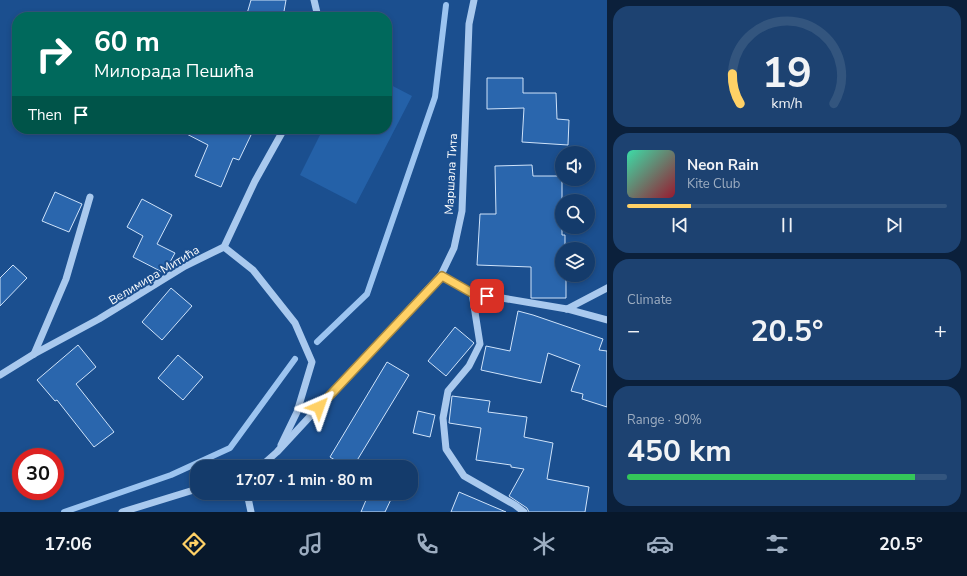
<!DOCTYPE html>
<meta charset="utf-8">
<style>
:root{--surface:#143b6b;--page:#1d4271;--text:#f1f3f6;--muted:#9dadc1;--line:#33557e;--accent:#ffd166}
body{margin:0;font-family:"Nunito Sans",sans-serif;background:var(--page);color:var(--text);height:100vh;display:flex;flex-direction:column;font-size:15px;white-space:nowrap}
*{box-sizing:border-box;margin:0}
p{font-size:13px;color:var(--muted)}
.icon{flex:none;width:22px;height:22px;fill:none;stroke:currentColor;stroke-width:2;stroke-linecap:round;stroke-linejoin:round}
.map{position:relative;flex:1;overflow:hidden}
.sheet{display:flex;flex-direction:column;gap:6px;padding:6px;background:#0b203b;width:360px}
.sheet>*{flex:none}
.guide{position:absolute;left:12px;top:12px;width:380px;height:122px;border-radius:16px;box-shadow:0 2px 6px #0003,0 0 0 1px var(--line);background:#00695c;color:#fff;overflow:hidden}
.controls{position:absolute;left:555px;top:146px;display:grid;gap:8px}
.controls a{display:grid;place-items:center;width:40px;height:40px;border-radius:50%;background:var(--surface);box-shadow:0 2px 6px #0003,0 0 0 1px var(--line);font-size:20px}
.speed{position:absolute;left:12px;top:448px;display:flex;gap:8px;font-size:20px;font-weight:700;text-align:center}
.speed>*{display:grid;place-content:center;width:52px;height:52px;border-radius:50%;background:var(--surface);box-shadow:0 2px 6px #0003,0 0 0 1px var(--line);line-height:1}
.speed .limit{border:6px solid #d22;background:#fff;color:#111}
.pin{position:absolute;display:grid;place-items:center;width:34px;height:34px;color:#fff;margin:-17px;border-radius:8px;box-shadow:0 2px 6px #0006}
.me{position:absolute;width:44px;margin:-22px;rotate:43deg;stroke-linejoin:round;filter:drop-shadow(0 0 3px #0008)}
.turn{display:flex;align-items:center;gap:14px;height:84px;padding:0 16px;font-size:18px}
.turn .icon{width:52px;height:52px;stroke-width:2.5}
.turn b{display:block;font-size:28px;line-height:34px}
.then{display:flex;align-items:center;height:38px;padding:0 16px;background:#0003;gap:8px;font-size:15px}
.big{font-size:30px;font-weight:700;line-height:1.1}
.sheet .tile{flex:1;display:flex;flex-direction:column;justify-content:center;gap:6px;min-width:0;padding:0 14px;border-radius:16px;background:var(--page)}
.sheet .dial{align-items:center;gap:0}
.dial svg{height:104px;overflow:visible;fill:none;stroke:var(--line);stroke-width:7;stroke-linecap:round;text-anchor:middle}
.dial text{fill:var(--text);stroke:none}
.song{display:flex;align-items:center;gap:12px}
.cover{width:48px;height:48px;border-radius:6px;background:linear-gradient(135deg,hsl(160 70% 55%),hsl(350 70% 35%))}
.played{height:4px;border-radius:2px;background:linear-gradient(90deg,var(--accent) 20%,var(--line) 20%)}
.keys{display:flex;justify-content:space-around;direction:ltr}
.heat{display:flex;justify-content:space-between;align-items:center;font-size:22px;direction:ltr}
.charge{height:6px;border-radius:3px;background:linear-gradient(90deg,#34c759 90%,var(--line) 0)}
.trip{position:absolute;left:190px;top:460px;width:228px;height:40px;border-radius:16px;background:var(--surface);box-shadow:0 2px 6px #0003,0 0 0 1px var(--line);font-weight:700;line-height:40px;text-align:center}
.dock{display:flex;height:64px;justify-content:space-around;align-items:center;background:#08182b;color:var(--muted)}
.dock .icon{width:28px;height:28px}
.dock .on{color:var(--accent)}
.dock b{font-size:18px;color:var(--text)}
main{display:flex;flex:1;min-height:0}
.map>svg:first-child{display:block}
.green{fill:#2461a8}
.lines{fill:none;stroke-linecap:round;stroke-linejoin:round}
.stream{stroke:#9cc4f0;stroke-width:6}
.building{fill:#2a66ad;stroke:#cfe3fa}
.minor{stroke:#a9c9ee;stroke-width:7}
.route-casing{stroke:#a68842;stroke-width:10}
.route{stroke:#ffd166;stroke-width:7}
.labels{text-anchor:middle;stroke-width:4;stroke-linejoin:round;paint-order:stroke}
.street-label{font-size:12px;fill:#fff;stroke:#1b4f8f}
</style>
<main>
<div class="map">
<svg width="607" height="512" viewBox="0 0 607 512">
<rect width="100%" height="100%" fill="#1b4f8f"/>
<path class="green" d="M387,83L412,96L356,204L300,175L323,129H387Z"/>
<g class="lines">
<g class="stream">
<path d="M317,342L367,294L435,97L446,5"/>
<path d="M64,512L171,475L230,448L295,359"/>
</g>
</g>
<g class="building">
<path d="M251,0H286L283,17H246Z"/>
<path d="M487,78H523V93H556L557,119L569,120L568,145L522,142L524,108L487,109Z"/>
<path d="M177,129H238L251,135L239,160L233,158L221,187L195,176L208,145Z"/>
<path d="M532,165L533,176H562V235H565V249H562V275H566V298H531V267L477,265L480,214H496L495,166Z"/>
<path d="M55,192L82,204L69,232L42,221Z"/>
<path d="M142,199L172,215L157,244L175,253L164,273L133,257L143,236L127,227Z"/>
<path d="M13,265L27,278L0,306V278Z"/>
<path d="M171,288L192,306L162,340L142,322Z"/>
<path d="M518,311L533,315L603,339L599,350L607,351V407L582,399L583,394L571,391L580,365L548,353L541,383L481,370L486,346L510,351Z"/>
<path d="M455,327L474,343L446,376L428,361Z"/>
<path d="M78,345L96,367L76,384L114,432L94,447L57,400L55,401L37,380Z"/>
<path d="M178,355L203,377L183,400L158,378Z"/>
<path d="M387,362L409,375L353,467H346L330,457Z"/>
<path d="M452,396L490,401L488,412L527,417L524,437L553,443L547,479L589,487L585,512H529L527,508L509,496L524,469L511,467V465L476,460L481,428L449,423Z"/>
<path d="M418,411L435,415L430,437L413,433Z"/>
<path d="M459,492L506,512H451Z"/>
<path d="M369,493H394L385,512H361Z"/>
</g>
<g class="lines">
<g class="minor">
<path d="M314,0L318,17"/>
<path d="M224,247L253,270L295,323L312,362L297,412L281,445"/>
<path d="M441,275L472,293L567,309L607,320"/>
<path d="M472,293L480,344L469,366L448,391L443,418L446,449L464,476L515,505L524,512"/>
<path d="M567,309L607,288"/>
<path d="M34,354L66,279L90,197"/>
<path d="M0,375L34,354L99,319L185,266L224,247L255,181L284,129"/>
<path d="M260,467L277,452L441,275L454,248L462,211L469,24L474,0"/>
<path d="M247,493L251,512"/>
<path d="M122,512L197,489"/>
</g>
</g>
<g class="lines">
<g class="route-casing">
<path id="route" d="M319,407L442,276L472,293L487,296"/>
</g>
<use href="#route" class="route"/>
</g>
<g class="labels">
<g class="street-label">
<text transform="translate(451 174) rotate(-87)" y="4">Маршала Тита</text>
<text transform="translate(154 275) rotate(-31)" y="4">Велимира Митића</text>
</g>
</g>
</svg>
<div class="controls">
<a><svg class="icon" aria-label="sound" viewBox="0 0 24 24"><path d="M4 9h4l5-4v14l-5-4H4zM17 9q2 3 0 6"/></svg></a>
<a><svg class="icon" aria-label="search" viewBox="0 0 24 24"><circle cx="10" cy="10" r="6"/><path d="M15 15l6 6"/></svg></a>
<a><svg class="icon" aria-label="layers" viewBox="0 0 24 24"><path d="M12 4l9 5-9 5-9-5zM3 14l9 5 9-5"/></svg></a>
</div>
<div class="speed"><div class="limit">30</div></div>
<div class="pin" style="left:487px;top:296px;background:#d93025"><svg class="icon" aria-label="arrive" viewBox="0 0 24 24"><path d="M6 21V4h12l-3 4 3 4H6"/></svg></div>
<svg class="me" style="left:319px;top:407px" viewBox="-20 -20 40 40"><path d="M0-17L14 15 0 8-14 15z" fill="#ffd166" stroke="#fff" stroke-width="4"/></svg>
<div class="trip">17:07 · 1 min · 80 m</div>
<div class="guide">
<div class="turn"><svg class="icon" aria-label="right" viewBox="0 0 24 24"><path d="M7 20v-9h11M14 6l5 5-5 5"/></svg><div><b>60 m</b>Милорада Пешића</div></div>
<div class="then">Then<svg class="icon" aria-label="arrive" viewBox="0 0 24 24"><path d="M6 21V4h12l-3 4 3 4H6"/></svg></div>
</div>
</div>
<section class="sheet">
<div class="tile dial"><svg viewBox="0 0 100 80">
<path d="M14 69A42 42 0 1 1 86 69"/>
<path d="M14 69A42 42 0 0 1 8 46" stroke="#ffd166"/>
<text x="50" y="56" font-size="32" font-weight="700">19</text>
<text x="50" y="72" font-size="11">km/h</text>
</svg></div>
<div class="tile">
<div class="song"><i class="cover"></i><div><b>Neon Rain</b><p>Kite Club</p></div></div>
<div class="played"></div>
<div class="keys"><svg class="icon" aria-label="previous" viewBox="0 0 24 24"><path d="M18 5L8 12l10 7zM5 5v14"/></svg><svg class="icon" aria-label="pause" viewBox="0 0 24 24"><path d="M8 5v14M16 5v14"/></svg><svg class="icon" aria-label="next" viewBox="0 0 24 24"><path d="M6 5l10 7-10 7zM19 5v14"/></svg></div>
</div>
<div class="tile"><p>Climate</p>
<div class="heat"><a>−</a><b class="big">20.5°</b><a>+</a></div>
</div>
<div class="tile"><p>Range · 90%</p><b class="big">450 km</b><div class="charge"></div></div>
</section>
</main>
<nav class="dock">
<b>17:06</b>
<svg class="icon on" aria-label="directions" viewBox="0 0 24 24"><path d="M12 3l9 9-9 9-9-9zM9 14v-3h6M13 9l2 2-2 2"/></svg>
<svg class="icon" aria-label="music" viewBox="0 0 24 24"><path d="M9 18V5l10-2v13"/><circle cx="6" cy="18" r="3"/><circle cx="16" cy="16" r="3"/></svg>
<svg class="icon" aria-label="phone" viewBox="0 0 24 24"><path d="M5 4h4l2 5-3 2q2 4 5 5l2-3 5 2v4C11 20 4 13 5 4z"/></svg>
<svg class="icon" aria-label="climate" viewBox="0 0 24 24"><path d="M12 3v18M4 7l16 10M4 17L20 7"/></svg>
<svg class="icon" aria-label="car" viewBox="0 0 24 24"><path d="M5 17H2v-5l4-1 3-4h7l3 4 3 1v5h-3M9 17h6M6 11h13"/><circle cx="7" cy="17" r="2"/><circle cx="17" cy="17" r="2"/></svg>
<svg class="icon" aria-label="filters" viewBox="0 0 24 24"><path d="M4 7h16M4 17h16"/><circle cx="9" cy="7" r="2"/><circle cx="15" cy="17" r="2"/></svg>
<b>20.5°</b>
</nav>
